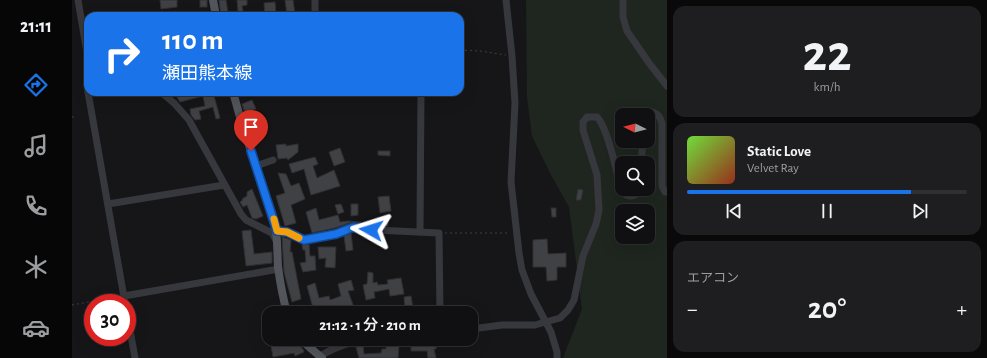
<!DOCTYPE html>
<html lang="ja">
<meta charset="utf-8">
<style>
:root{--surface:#101012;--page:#1e1e20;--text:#f1f3f6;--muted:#9c9d9f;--line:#303032;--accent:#1a73e8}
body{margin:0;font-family:"Alegreya Sans","Noto Sans JP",sans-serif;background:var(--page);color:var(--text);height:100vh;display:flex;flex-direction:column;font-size:15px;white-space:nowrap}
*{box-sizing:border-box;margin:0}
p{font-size:13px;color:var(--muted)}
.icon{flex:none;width:22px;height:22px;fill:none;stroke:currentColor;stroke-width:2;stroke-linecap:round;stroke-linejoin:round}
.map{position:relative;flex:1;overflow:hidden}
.side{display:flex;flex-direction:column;gap:6px;padding:6px;background:#09090a;width:320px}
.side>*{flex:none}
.guide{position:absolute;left:12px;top:12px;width:380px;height:84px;border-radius:12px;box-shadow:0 4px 16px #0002,0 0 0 1px var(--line);background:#1a73e8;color:#fff;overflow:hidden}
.needle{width:26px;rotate:276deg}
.tools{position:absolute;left:543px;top:108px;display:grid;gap:8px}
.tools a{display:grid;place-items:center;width:40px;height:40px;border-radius:8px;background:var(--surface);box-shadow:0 4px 16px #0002,0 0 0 1px var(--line);font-size:20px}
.speed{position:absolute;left:12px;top:294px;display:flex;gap:8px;font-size:20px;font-weight:700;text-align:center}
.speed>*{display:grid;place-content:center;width:52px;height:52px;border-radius:50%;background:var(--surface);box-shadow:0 4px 16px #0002,0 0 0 1px var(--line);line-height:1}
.speed .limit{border:6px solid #d22;background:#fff;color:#111}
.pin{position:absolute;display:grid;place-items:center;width:34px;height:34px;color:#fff;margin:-41px -17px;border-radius:50% 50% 50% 0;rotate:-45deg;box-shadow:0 0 4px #0007}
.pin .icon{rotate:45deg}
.me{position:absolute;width:44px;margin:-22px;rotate:276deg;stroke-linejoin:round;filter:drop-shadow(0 0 3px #0008)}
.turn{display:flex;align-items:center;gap:14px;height:84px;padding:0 12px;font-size:18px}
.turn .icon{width:52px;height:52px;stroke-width:2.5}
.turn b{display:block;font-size:28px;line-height:34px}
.big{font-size:30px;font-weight:600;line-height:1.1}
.side .card{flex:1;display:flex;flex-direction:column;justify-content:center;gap:6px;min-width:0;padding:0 14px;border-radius:12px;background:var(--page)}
.side .dial{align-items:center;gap:0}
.dial b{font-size:52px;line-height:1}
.song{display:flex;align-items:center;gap:12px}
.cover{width:48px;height:48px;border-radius:6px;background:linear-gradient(135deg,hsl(100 70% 55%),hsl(10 70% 35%))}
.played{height:4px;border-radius:2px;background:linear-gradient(90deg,var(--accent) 80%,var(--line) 80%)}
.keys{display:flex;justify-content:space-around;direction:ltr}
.heat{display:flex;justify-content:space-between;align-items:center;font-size:22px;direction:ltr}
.trip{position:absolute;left:190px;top:306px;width:216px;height:40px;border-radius:12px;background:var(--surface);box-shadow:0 4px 16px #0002,0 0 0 1px var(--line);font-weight:600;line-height:40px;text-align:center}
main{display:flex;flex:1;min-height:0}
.menu{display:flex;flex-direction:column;width:72px;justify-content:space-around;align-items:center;background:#060607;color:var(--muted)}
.menu .icon{width:28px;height:28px}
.menu .on{color:var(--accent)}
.menu b{font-size:18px;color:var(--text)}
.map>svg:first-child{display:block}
.green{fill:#1e261f;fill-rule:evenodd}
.building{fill:#404145;stroke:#303034}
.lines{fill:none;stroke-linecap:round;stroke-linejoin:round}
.path{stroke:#3d3f44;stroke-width:1;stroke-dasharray:2 3;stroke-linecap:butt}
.minor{stroke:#37383d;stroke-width:7}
.major{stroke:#53555c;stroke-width:8}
.route-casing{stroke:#114b97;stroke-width:10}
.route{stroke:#1a73e8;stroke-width:7}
.slow{stroke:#f59e0b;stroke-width:7}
</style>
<main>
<nav class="menu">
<b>21:11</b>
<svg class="icon on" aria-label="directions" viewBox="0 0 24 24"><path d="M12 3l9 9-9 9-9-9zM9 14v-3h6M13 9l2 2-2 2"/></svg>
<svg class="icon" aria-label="music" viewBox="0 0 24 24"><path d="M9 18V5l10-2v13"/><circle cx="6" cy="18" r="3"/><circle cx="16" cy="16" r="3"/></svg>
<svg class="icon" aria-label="phone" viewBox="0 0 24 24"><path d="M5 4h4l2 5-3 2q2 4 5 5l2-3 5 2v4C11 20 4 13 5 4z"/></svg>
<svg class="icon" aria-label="climate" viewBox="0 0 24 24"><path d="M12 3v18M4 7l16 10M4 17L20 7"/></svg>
<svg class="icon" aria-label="car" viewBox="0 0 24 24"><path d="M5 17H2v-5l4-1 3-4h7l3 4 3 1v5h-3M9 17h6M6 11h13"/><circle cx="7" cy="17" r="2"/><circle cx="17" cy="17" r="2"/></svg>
</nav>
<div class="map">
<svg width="595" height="358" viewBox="0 0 595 358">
<rect width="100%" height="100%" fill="#161618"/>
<path class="green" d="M454,0H595V358H491L510,309L497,207L478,173L460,136L455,97ZM550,115H576V141H550ZM550,163H576V189H550ZM550,211H576V237H550Z"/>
<g class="building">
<path d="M88,0H105V7L89,9Z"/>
<rect x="128" y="0" width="7" height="7"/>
<path d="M147,0H154L156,13L166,11L165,0H175V5L170,6L172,16H149Z"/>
<path d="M213,0H221L223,14L215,15Z"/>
<path d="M203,2L204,16H193L192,3Z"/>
<path d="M102,92H141L148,118L144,119L141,107L127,111L129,119L123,120L119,115L118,109L133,106L131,96L108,102Z"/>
<path d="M180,100L184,109L173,113L170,104Z"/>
<path d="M214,144V146L226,144V152L216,160L215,158L206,159L204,145Z"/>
<path d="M268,148L273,162L262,166L257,152Z"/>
<path d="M306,151H318V156L306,155Z"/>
<path d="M243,157L246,164L241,166L245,178L262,170L268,186L239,195L232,169L220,173L217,164Z"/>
<path d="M206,173L214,174L219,186L227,183L233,199L219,205L224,223L213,226L204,196L213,193Z"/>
<path d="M180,189L191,216L184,219L180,218L175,205L171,207L168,202L171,200L170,199L175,196V192Z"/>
<path d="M506,189L511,190L509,200H504Z"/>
<path d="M317,196L319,211L308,213L306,197Z"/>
<path d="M269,204L272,212L266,214L263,205Z"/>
<path d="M279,204H286V215L279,216Z"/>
<path d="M244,208L247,220L266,215L268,222L276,221L289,222V223L280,222L263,228L240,233L234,212Z"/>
<path d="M479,208H484V217H480Z"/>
<path d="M305,222H316V226L305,225Z"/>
<path d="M179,230L182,254L200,252V263L174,266L170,231Z"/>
<path d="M279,233L281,250L274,251L272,236Z"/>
<path d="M210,237L219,240L218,252H220L229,299L220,302L212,272Z"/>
<path d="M475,239L476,254L494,253V267H485V280L475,281L474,267H461V240Z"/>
<path d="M237,244L238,256H243L244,270L231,272L228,263L234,262L233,250H231L230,245Z"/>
<path d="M246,247H264L263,268L253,267L254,258L247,259Z"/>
<path d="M296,272L301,273V283L305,282L306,285L316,284L315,280L329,278L332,294L318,296L317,289L302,292L303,298L294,300L291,285L295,284Z"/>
<path d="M279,280L282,290L276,291L284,313H260L259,310L249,313H233L241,308L235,286L243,283L247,298L257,296L258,300L269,296L266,284Z"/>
<path d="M339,296L341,308L333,309L332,297Z"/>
<path d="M303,308L304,313H290V310Z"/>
<path d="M353,308V313H338V310Z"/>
<path d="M204,339H223L224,343L231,349L232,352L223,356L222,353L201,357L198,340Z"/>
<path d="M324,339H340L341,343L325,345Z"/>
<path d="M354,339H365L364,349H362L364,358H356L355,351H339V345H354Z"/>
<path d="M291,345L292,354L309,353L310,349H314V345L327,346L326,358H287L284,347Z"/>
</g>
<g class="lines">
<g class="path">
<path d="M388,50L408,51L434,55"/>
<path d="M0,117H3"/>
<path d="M373,233H438"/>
<path d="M0,305L46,297"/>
</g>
<g class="minor">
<path d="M6,0L15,53L16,91"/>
<path d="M434,0L440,56L443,103L439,182L447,253L450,270L459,294L479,332L485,352V358"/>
<path d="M551,0V17L555,31L577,63L595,86"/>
<path d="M243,16V0"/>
<path d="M16,92L53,303"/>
<path d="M89,92L102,103L117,120L169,214L174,220L200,233L205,242"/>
<path d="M575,115L580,112C587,114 588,117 590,124V186L593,192H595"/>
<path d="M569,163L571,141"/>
<path d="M184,166L201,160"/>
<path d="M36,204L152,185"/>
<path d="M205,231L215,232L232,240L264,233L282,227L303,230L367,233L368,313"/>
<path d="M348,232L349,92"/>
<path d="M52,296L207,269"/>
<path d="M55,313L63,358"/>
<path d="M399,329L430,325H463L488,318L496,310L502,300L511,256L524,224L527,210L525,175L511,130V122L515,117H525C535,127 542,162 546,176C547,181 547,187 550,191C553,196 558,197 563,195L567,189"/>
<path d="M248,356C263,347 281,341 299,339"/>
</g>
<g class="major">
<path d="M141,0L144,16"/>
<path d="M161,92L169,121L202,220C206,235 205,251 206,267C208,282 211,298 215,313"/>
<path d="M228,339L250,358"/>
</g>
</g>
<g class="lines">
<g class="route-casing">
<path id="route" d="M179,151L205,231L215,232L232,240L264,234L282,227L299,230"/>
</g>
<use href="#route" class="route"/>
<path class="slow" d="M202,219L205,231L215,232L227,238"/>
</g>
</svg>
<div class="tools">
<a><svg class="needle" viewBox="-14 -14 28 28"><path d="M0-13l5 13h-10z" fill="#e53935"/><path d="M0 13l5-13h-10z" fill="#9c9d9f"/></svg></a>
<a><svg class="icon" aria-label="search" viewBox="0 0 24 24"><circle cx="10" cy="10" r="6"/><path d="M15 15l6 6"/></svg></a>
<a><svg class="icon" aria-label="layers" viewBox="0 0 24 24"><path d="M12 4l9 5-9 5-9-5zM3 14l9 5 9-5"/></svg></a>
</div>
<div class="speed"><div class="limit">30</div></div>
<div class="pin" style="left:179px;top:151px;background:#d93025"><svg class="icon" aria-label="arrive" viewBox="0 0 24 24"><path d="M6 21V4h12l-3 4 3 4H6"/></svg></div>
<svg class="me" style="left:299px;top:230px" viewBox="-20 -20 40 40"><path d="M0-17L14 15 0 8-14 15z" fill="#1a73e8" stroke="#fff" stroke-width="4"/></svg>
<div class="trip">21:12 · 1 分 · 210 m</div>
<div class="guide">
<div class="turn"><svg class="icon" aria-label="right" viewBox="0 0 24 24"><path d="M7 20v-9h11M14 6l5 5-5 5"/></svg><div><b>110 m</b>瀬田熊本線</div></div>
</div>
</div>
<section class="side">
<div class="card dial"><b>22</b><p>km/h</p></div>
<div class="card">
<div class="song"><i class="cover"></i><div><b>Static Love</b><p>Velvet Ray</p></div></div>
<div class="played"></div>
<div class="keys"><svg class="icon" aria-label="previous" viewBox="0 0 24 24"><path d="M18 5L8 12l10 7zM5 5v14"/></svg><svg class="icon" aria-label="pause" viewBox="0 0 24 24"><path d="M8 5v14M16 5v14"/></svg><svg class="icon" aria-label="next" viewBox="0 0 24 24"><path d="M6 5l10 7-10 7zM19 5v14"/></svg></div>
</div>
<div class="card"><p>エアコン</p>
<div class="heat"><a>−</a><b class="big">20°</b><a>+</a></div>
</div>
</section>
</main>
